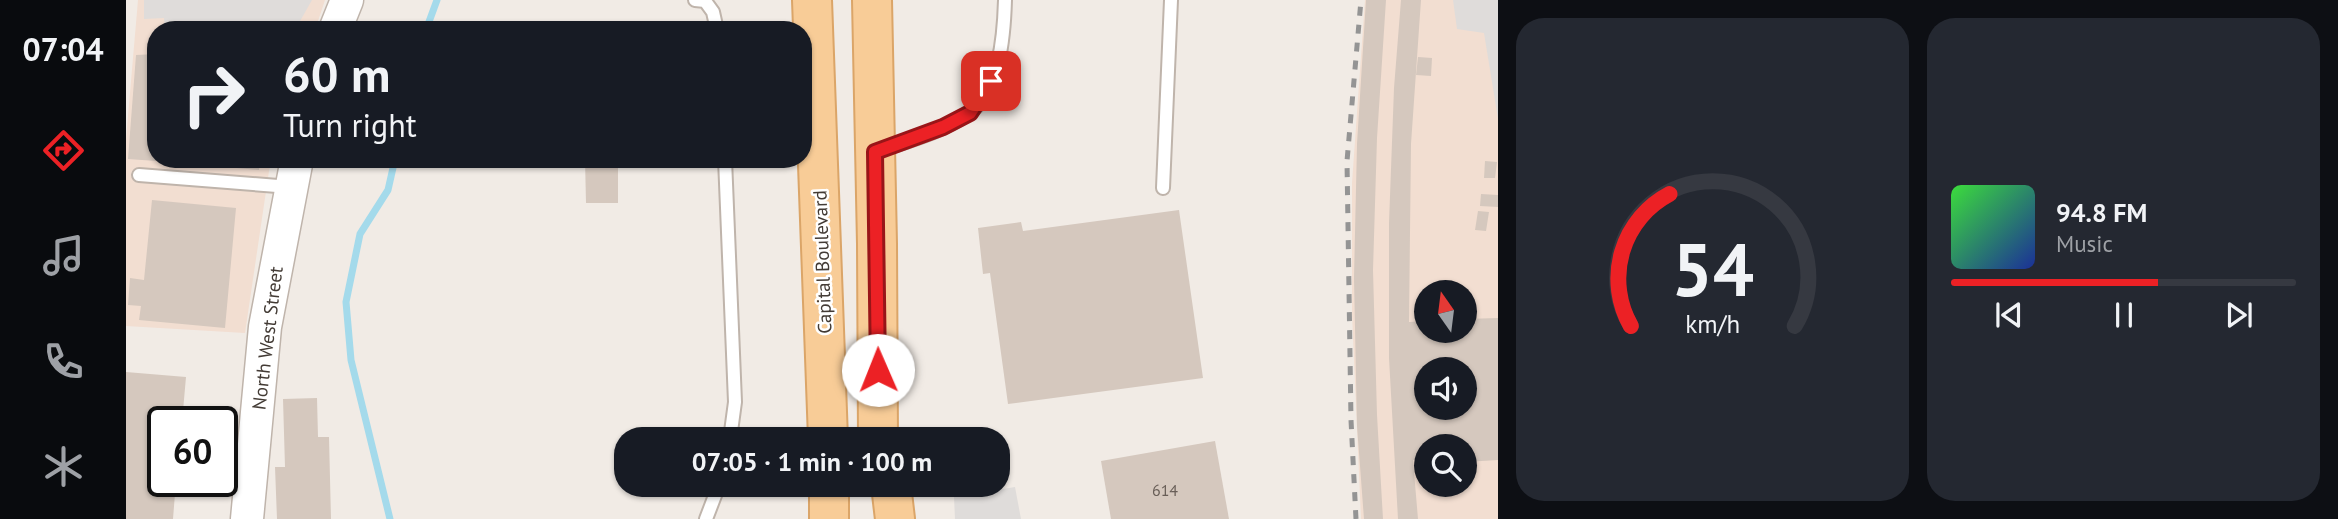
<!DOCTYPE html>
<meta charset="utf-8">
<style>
:root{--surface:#171b24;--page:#242831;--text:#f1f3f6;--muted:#9ea1a6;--line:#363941;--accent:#ec2125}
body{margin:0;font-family:"PT Sans",sans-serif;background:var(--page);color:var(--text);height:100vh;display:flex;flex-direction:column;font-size:26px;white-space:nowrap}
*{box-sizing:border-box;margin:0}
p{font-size:23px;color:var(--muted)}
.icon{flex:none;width:38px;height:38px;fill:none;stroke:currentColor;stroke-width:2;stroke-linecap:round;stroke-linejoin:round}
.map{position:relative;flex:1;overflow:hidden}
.panel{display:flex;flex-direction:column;gap:18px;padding:18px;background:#0d0f14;width:840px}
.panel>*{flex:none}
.hud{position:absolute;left:21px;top:21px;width:665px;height:147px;border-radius:28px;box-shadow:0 2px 5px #0004;background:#171b24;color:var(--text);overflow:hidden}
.needle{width:46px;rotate:346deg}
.controls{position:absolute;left:1288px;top:280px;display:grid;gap:14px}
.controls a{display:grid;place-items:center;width:63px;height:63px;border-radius:50%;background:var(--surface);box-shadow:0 2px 5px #0004;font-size:35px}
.speed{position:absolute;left:21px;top:406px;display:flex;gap:14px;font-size:35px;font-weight:700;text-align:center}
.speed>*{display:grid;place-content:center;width:91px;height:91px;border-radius:50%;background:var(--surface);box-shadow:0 2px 5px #0004;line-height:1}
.speed .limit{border:4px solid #111;border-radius:10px;background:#fff;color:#111}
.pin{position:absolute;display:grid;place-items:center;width:60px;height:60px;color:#fff;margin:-30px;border-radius:14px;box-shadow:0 4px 10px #0006}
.me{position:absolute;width:77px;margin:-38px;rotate:359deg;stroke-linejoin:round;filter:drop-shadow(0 0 5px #0008)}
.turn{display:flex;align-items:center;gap:24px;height:147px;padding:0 21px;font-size:32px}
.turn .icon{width:91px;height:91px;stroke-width:2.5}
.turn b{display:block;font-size:49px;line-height:60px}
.panel .card{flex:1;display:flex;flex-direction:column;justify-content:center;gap:10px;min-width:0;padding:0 24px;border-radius:28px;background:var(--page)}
.panel .dial{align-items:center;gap:0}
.dial svg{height:182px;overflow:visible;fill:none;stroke:var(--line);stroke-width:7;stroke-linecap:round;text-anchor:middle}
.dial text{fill:var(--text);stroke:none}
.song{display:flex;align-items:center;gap:21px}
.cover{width:84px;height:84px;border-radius:10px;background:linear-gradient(135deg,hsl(120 70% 55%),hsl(230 70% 35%))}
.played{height:7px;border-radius:4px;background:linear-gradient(90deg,var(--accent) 60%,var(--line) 60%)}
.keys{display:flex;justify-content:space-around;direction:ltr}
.panel .tiles{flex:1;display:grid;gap:18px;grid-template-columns:repeat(2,1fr)}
.trip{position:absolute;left:488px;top:427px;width:396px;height:70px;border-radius:28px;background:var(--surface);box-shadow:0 2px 5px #0004;font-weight:700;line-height:70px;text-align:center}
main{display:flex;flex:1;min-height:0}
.tabs{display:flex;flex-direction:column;width:126px;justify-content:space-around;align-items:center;background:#090b0e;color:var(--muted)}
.tabs .icon{width:49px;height:49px}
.tabs .on{color:var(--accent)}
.tabs b{font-size:32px;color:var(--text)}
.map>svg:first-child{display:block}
.commercial{fill:#f2ded1;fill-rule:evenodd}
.parking{fill:#dfdcda}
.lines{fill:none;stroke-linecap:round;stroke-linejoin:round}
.stream{stroke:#a4daeb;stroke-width:7}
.building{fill:#d5c8be;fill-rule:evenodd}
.service-casing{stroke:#bfb4ab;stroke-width:16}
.tertiary-casing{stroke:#bfb4ab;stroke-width:35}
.primary-casing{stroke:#dba568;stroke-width:42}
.service{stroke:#fff;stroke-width:12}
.tertiary{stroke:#fff;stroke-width:32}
.primary{stroke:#f8cc97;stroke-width:38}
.rail{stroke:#949494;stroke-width:5;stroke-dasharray:9 9;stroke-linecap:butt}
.route-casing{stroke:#991518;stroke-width:18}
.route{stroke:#ec2125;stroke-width:12}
.labels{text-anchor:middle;stroke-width:5;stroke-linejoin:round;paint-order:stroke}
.number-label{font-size:16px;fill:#685e57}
.street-label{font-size:19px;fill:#433b35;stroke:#fff}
</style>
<main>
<nav class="tabs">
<b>07:04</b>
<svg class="icon on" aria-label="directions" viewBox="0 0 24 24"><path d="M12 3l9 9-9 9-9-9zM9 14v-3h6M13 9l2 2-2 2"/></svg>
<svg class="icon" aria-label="music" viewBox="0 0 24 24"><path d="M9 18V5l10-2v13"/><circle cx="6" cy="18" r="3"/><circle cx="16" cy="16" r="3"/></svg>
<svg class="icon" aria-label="phone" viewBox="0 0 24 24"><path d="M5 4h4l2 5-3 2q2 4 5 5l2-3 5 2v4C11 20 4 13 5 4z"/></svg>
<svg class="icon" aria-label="climate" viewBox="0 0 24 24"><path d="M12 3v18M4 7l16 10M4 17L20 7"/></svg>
</nav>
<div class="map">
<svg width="1372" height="519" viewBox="0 0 1372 519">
<rect width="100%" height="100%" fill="#f1ebe5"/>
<g class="commercial">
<path d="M12,0H199L189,30H30V159H146L143,171L119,333L0,326V139Z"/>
<path d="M1239,0H1372V519H1235L1226,314V183ZM1300,292H1339V331H1300ZM1300,369H1339V408H1300ZM1300,446H1339V485H1300Z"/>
</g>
<g class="parking">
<path d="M18,0H186L169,30L148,27V30H39L38,18L18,19Z"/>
<path d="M1327,0H1372V119L1358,33L1331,29Z"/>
<path d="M889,487L895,519H829L828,497Z"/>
</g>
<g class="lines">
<g class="stream">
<path d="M300,30L311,0"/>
<path d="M264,519L225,360L220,302L234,234L262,190L269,159"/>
</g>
</g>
<g class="building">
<path d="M1240,0H1260L1251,138L1247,270L1251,415L1257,519H1238L1231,426L1228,278L1231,144Z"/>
<path d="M1275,0H1295L1285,144L1283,322L1300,321V331H1339V319L1372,318V460L1339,462V446H1300V459L1287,460L1292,519H1272L1263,358V223L1268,88ZM1300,369H1339V408H1300Z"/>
<path d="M30,54V161L2,159L10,55Z"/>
<path d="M1292,57L1306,58L1305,76L1290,75Z"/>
<path d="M31,159H134L133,170L31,161Z"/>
<path d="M459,159H492V203H460Z"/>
<path d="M1359,161L1371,162L1369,178H1358Z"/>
<path d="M1355,194L1372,195V207L1354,206Z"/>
<path d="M26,200L110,208L99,328L13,320L15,306L2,305L4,278L18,280Z"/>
<path d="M1053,210L1077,378L882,404L864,273L857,274L852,228L895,222L897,231Z"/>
<path d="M1352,211L1363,212L1360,231L1349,230Z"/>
<path d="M0,372L60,377L56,422H37V481H50L47,519H0Z"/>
<path d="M191,398L192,437H203L205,519H151L149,467H159L157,399Z"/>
<path d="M1089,441L1103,519H985L975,461Z"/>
</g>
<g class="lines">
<g class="service-casing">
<g id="service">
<path d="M569,0L579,1L587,12L591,30"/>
<path d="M752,151C782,141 816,132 842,114C874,92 878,35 879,0"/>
<path d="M599,159L609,402L604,439"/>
<path d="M13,175L164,187"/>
<path d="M1037,188L1045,0"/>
<path d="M580,519L593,485"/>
</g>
</g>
<g class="tertiary-casing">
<g id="tertiary">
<path d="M209,30L221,0"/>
<path d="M121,519L139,327L171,159"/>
</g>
</g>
<g class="primary-casing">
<g id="primary">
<path d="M686,0L702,439"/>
<path d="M746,0L751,244L752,439"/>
<path d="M703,485V519"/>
<path d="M765,485L769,519"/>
</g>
</g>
<use href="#service" class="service"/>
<use href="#tertiary" class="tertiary"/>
<use href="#primary" class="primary"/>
<path class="rail" d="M1230,519L1225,420L1221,161L1235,0"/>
</g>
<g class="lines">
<g class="route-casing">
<path id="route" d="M752,370L749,152L817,127L844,113L865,81"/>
</g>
<use href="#route" class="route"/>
</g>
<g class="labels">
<g class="number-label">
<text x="1039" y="496">614</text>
</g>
<g class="street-label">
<text transform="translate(696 262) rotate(-92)" y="7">Capital Boulevard</text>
<text transform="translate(141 338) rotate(-83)" y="7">North West Street</text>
</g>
</g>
</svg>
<div class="controls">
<a><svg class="needle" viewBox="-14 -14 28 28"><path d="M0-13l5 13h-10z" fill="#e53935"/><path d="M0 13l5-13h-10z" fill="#9ea1a6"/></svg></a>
<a><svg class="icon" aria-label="sound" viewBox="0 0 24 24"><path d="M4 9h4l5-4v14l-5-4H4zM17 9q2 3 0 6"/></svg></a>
<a><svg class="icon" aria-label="search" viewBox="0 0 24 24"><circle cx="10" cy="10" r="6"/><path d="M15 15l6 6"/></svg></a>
</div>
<div class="speed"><div class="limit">60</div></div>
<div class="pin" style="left:865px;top:81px;background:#d93025"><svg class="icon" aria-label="arrive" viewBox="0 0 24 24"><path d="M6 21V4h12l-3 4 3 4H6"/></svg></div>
<svg class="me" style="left:752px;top:370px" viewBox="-20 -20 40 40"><circle r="19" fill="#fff"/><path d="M0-13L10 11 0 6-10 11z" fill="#ec2125"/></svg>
<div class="trip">07:05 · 1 min · 100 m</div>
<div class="hud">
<div class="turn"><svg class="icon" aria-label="right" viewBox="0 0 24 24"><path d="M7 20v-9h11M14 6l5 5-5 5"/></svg><div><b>60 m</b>Turn right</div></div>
</div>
</div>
<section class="panel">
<div class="tiles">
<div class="card dial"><svg viewBox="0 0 100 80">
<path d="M14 69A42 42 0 1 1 86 69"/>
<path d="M14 69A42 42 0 0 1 31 11" stroke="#ec2125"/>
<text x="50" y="56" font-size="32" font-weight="700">54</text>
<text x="50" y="72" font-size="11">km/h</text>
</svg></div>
<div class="card">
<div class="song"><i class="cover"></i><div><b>94.8 FM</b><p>Music</p></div></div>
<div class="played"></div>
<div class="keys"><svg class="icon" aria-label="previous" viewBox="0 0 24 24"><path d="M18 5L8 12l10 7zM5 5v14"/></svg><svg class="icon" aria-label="pause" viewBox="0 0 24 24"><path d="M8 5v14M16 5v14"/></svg><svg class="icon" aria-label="next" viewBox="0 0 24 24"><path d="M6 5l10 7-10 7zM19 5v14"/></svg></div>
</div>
</div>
</section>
</main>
